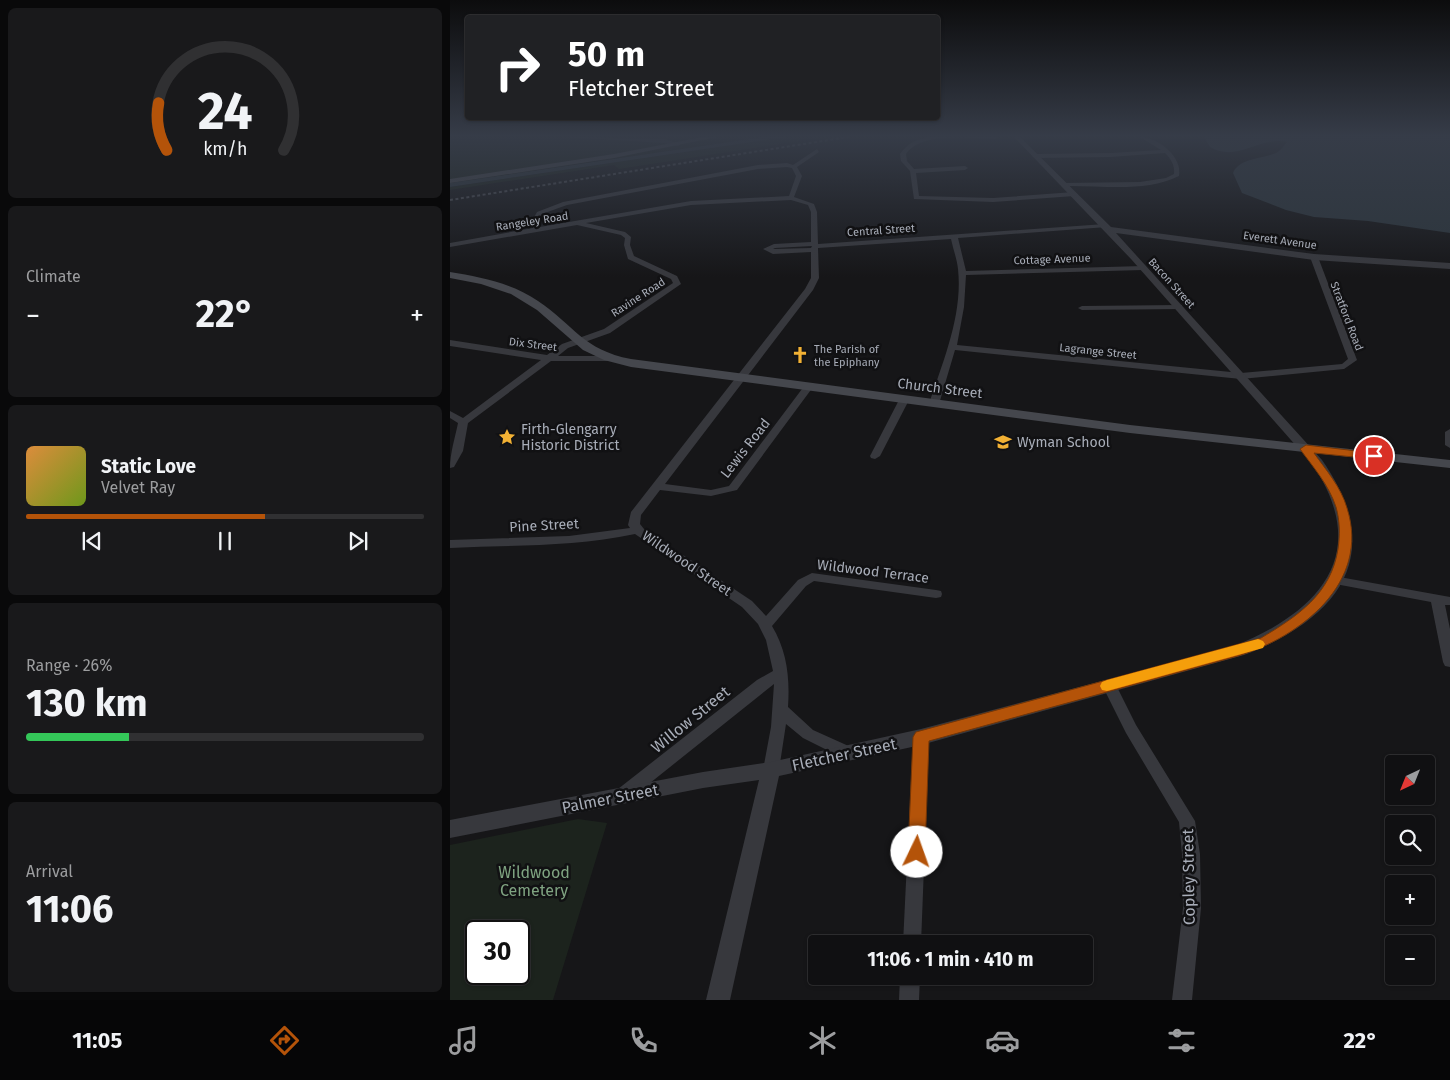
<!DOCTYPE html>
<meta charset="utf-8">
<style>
:root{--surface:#101012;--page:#19191b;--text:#f1f3f6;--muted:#9c9d9f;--line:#303032;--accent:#b45309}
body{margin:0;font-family:"Fira Sans",sans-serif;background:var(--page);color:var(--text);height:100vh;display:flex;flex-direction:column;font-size:19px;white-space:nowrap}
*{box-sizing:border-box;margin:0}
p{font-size:16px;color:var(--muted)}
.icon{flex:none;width:28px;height:28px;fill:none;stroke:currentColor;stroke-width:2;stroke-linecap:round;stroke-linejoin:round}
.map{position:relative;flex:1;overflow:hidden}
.drawer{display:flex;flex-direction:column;gap:8px;padding:8px;background:#09090a;width:450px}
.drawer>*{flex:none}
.guide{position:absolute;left:15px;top:15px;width:475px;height:105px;border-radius:5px;box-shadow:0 1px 4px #0004,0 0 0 1px var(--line);background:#202124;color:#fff;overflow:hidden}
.needle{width:32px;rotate:223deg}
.tools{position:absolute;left:935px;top:755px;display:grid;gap:10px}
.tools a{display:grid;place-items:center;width:50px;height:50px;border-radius:5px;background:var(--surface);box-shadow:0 1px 4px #0004,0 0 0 1px var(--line);font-size:25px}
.speed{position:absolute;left:15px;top:920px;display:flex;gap:10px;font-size:25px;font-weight:700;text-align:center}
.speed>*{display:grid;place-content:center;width:65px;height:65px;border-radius:50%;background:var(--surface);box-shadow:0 1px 4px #0004,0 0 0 1px var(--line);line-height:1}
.speed .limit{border:2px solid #111;border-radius:8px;background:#fff;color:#111}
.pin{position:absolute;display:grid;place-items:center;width:42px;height:42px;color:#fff;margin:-21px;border:2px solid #fff;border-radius:50%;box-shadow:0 1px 5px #0007}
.me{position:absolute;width:55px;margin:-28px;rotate:3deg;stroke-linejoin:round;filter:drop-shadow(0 0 4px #0008)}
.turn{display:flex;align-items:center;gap:18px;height:105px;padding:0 20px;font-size:22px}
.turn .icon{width:65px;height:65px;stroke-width:2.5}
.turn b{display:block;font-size:35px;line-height:42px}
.big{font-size:38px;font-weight:700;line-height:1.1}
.drawer .widget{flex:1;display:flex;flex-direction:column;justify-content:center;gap:8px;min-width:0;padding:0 18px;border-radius:8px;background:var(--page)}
.drawer .dial{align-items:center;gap:0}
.dial svg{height:130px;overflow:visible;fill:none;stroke:var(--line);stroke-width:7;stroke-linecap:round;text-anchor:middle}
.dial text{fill:var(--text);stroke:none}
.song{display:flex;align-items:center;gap:15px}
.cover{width:60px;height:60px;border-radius:8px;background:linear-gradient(135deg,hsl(30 70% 55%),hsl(80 70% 35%))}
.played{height:5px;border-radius:2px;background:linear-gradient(90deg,var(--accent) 60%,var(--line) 60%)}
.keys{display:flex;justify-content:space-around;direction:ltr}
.heat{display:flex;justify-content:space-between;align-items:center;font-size:28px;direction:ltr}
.charge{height:8px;border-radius:4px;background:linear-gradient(90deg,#34c759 26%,var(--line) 0)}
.trip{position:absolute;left:358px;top:935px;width:285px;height:50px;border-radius:5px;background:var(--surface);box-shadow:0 1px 4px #0004,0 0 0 1px var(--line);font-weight:700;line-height:50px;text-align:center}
.tab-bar{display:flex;height:80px;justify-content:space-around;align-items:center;background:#060607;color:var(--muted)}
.tab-bar .icon{width:35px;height:35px}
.tab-bar .selected{color:var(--accent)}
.tab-bar b{font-size:22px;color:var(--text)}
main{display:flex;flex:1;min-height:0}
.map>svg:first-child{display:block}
.green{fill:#1c231d;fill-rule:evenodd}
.water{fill:#2c353c}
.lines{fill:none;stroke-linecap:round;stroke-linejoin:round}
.minor{fill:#37383d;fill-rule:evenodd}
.tertiary{fill:#37383d;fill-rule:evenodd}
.secondary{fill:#45474d;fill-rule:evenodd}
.rail{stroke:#4a4c52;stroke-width:2;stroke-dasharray:3 2.5;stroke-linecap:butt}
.route{fill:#b45309;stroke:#753606}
.slow{fill:#f59e0b}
.labels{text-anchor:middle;stroke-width:5;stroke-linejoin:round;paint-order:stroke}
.far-street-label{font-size:11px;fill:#a8adb8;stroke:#111113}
.far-poi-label{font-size:11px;fill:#a8adb8;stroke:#111113;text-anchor:start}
.street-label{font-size:14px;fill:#a8adb8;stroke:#111113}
.poi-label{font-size:14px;fill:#a8adb8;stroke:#111113;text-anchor:start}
.near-street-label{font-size:16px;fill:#a8adb8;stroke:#111113}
.near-park-label{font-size:16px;fill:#7fa381;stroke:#111113}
</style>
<main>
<section class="drawer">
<div class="widget dial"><svg viewBox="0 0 100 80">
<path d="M14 69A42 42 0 1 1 86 69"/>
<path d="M14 69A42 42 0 0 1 9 40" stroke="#b45309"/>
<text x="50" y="56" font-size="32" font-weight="700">24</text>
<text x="50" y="72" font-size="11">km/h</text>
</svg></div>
<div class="widget"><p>Climate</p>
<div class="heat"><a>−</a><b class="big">22°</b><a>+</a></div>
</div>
<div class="widget">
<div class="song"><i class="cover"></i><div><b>Static Love</b><p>Velvet Ray</p></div></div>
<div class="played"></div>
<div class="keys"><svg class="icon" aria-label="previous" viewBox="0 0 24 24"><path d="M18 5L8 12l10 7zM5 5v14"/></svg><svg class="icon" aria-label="pause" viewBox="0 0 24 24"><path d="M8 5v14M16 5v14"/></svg><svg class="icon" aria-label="next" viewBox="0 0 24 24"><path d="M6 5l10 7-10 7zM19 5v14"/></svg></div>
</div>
<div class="widget"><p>Range · 26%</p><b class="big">130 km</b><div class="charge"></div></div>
<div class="widget"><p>Arrival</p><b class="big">11:06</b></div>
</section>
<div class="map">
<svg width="1000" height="1000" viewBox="0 0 1000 1000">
<rect width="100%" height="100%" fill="#161618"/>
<g class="green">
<path d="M0,137H91L198,142L203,139L313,137L0,183Z"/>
<path d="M336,137H375L169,169L164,165L0,190V187Z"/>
<path d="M128,819L157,823L103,1000H0V845ZM69,931V974H26V931Z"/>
</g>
<g class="water">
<path d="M313,137H336L0,187V183Z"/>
<path d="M754,137H1000V233L918,221L864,217L836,210L792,193L783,173C789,158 812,159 826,153C832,150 833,146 837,142C809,136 788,163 760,147Z"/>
</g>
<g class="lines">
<g class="minor">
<path d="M113,137L214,139L231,144L228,146L214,143Z"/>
<path d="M478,137H548L545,139C520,138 472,131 456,154L457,161L464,169L515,166L518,168L515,170L466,173L469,196L543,198L624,192L627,194L624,196L543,202L464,199L460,171L451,161L450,154C458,143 465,140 478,137Z"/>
<path d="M690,137C708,137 733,157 729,176C695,193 651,185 614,186L612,185V183L690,182L716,178L724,174C725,165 721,159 715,153L660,157L585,158L582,156L585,154L660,153L711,150Z"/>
<path d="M367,149L369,152L347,167L352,176L344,197L364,204L367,212L368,244L655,224L658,226L657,227L508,238L516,271L693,266L697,268L693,270L516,275L514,307L507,345L791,373L892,364L898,359L860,257L864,255L868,257L907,360L894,369L791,379L505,350L489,404L484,407L479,404C493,361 513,315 508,269C507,259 503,249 501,239L368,248L369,278L363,290L215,484L261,490L279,486L355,385H361L363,387L287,490L261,496L210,490L191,515L190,524L194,529L302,601L316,616L348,580L362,573L486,590L491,591L492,594L491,597L486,598L364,581L356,586L322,626C337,651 340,678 338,707L363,730L403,748L406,753L403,758L398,759L393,758L353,738L336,724L329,770L327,775L321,777L315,775L313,770L321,727L324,684L180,799L174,801L168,799L166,794L168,789L307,680L323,671L316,640L308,624L292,607L185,534C124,547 62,545 0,548V540L119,536L180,528L178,525L181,512L355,289L361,278V252L323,254L313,249L324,244L361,242V212L358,205L341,200L241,205L136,223L175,232L181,237L180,245L184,256L227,276L231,284L160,333L118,348L108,356H164L168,359L167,361H101L18,423L13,451L4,467L0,468C0,453 5,438 8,423L0,418V411L13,418L91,360L0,346V340L97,355L112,344L154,329L223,283L221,279L178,259L174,245L175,238L171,235L127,225L0,247V243L83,228L82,221L87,212L113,202L308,165L337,163L343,165ZM337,167L342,168L346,176L339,196L241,201L90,227L88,221L92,214L117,205L308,169ZM362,246L361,248L323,249L325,248Z"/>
<path d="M729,305H732V309L632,310L628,308L632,306Z"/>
<path d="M454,397L459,400L430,456L425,459L421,458L420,456L449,400Z"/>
<path d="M1000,429V448L995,445V432Z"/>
<path d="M884,576L1000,597V605H995L1000,629V667L995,666L993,662L981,602L880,583L878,580L880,577Z"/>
<path d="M659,679L664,681L686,725L745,821L750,854L751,908L742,1000H722L733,908L732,854L729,822L676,733L652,685L654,681Z"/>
<path d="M471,731L476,733L479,737L471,944H453L463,737L466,733Z"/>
<path d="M450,976H470L469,1000H449Z"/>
</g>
<path class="tertiary" d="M564,137H570L661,227L864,254L1000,263V269L864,260L666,233L872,460C938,555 889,618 794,655L471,745L329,776L280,1000H256L309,780L253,788L0,838V820L253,772L321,762L471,729L784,646C870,612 922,554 863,465L681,259Z"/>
<g class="secondary">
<path d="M253,137H267L164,158L0,183V179L164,154Z"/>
<path d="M0,272C30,277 62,283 88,301C124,325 133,350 181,359L680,425L1000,460V468L680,433L181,367L154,360L133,350L87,310L61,294L31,284L0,278Z"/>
</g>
<path class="rail" d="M0,200L398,137"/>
</g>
<linearGradient id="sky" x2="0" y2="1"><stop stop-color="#0c0c0d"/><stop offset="0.49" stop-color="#363c48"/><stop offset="1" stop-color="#363c48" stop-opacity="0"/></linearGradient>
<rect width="1000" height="277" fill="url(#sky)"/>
<path class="route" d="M856,445L924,453L930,456L924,459L864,453C876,470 891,487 897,508C921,583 850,637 788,656L479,741L475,852L473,857L467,859L460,857L458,852L463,737L466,732L811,638C848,616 881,594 888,549C890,535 890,521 886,507C879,485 863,467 850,449Z"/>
<path class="slow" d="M808,639L813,641L815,644L813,648L657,691L652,690L650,686L652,682L657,680Z"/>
<defs>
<g id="church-bare" transform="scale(1.35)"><path d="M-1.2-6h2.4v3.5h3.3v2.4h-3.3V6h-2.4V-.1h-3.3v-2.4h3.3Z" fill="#f2b134" stroke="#111113" stroke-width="2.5" paint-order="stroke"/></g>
<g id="sight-bare" transform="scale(1.35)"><path d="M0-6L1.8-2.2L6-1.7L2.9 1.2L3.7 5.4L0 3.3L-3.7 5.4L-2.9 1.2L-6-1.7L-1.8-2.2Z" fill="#f2b134" stroke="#111113" stroke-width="2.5" paint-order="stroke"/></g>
<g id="school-bare" transform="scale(1.35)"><path d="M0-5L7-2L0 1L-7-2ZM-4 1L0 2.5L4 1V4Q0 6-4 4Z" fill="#f2b134" stroke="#111113" stroke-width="2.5" paint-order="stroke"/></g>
</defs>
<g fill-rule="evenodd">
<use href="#church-bare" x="350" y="355"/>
<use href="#sight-bare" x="57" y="437"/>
<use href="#school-bare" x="553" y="442"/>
</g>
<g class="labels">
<g class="far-street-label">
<text transform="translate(82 221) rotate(-9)" y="4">Rangeley Road</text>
<text transform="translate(431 230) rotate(-4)" y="4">Central Street</text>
<text transform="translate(830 240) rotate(8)" y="4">Everett Avenue</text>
<text transform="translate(602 259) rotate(-2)" y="4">Cottage Avenue</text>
<text transform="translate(722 283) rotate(48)" y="4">Bacon Street</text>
<text transform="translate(188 297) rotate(-33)" y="4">Ravine Road</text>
<text transform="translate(897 316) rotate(69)" y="4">Stratford Road</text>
<text transform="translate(83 344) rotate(7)" y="4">Dix Street</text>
<text transform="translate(648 351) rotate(6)" y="4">Lagrange Street</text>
</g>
<g class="far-poi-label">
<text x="364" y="353">The Parish of<tspan x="364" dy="13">the Epiphany</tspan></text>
</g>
<g class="street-label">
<text transform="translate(490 388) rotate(7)" y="5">Church Street</text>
<text transform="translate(295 448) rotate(-52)" y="5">Lewis Road</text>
<text transform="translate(94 525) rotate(-3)" y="5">Pine Street</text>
<text transform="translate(237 563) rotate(34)" y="5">Wildwood Street</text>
<text transform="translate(423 571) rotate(7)" y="5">Wildwood Terrace</text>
</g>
<g class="poi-label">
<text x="71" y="434">Firth-Glengarry<tspan x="71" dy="16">Historic District</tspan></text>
<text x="567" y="447">Wyman School</text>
</g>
<g class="near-street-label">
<text transform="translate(240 719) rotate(-39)" y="6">Willow Street</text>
<text transform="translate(394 754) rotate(-12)" y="6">Fletcher Street</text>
<text transform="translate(160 798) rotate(-11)" y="6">Palmer Street</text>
<text transform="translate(738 877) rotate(-91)" y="6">Copley Street</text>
</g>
<g class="near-park-label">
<text x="84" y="878">Wildwood<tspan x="84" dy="18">Cemetery</tspan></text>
</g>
</g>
</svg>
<div class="tools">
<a><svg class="needle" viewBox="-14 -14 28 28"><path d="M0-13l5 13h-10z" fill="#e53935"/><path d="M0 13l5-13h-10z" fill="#9c9d9f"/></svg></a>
<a><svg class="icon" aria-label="search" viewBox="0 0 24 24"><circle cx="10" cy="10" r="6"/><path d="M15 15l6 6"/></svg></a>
<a>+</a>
<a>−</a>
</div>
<div class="speed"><div class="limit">30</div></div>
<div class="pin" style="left:924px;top:456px;background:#d93025"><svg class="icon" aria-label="arrive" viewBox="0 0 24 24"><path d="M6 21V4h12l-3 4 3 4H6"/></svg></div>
<svg class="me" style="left:467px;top:852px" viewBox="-20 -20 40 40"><circle r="19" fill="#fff"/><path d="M0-13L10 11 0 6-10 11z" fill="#b45309"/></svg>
<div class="trip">11:06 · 1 min · 410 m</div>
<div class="guide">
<div class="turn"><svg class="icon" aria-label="right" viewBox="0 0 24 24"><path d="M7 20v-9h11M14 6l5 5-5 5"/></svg><div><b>50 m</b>Fletcher Street</div></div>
</div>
</div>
</main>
<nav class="tab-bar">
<b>11:05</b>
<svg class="icon selected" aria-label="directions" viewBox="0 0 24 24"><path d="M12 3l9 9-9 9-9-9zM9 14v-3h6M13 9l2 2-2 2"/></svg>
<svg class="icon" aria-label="music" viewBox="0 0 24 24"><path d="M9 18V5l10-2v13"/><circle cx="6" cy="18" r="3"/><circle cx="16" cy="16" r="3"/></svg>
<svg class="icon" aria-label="phone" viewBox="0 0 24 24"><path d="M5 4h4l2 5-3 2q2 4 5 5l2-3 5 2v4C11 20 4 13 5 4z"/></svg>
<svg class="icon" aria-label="climate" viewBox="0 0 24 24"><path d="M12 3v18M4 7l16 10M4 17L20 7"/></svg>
<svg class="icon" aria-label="car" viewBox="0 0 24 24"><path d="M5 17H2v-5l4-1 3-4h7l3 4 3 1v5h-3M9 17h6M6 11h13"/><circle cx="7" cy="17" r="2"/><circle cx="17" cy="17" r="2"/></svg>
<svg class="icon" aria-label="filters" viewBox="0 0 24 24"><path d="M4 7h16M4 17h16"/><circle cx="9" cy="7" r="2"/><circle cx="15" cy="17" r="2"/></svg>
<b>22°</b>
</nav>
